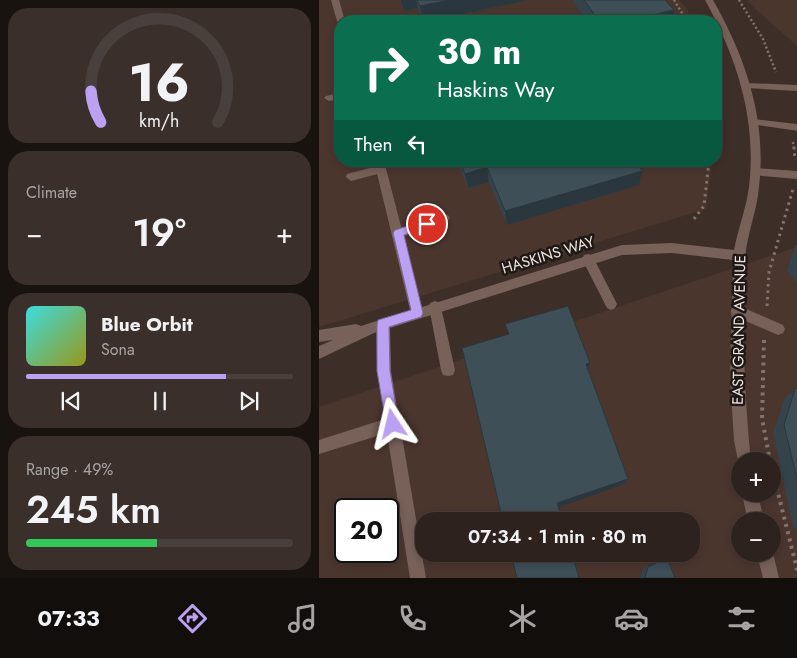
<!DOCTYPE html>
<meta charset="utf-8">
<style>
:root{--surface:#2e221e;--page:#3a2f2b;--text:#f1f3f6;--muted:#a7a4a4;--line:#493f3c;--accent:#bca0f2}
body{margin:0;font-family:Jost,sans-serif;background:var(--page);color:var(--text);height:100vh;display:flex;flex-direction:column;font-size:19px;white-space:nowrap}
*{box-sizing:border-box;margin:0}
p{font-size:16px;color:var(--muted)}
.icon{flex:none;width:28px;height:28px;fill:none;stroke:currentColor;stroke-width:2;stroke-linecap:round;stroke-linejoin:round}
.map{position:relative;flex:1;overflow:hidden}
.sheet{display:flex;flex-direction:column;gap:8px;padding:8px;background:#191310;width:319px}
.sheet>*{flex:none}
.guide{position:absolute;left:15px;top:15px;width:388px;height:152px;border-radius:20px;box-shadow:0 2px 8px #0003,0 0 0 1px var(--line);background:#0b6e4f;color:#fff;overflow:hidden}
.tools{position:absolute;left:412px;top:452px;display:grid;gap:10px}
.tools a{display:grid;place-items:center;width:50px;height:50px;border-radius:50%;background:var(--surface);box-shadow:0 2px 8px #0003,0 0 0 1px var(--line);font-size:25px}
.speed{position:absolute;left:15px;top:498px;display:flex;gap:10px;font-size:25px;font-weight:700;text-align:center}
.speed>*{display:grid;place-content:center;width:65px;height:65px;border-radius:50%;background:var(--surface);box-shadow:0 2px 8px #0003,0 0 0 1px var(--line);line-height:1}
.speed .limit{border:2px solid #111;border-radius:8px;background:#fff;color:#111}
.pin{position:absolute;display:grid;place-items:center;width:42px;height:42px;color:#fff;margin:-21px;border:2px solid #fff;border-radius:50%;box-shadow:0 1px 5px #0007}
.me{position:absolute;width:55px;margin:-28px;rotate:350deg;stroke-linejoin:round;filter:drop-shadow(0 0 4px #0008)}
.turn{display:flex;align-items:center;gap:18px;height:105px;padding:0 20px;font-size:22px}
.turn .icon{width:65px;height:65px;stroke-width:2.5}
.turn b{display:block;font-size:35px;line-height:42px}
.then{display:flex;align-items:center;height:48px;padding:0 20px;background:#0003;gap:10px;font-size:19px}
.big{font-size:38px;font-weight:600;line-height:1.1}
.sheet .card{flex:1;display:flex;flex-direction:column;justify-content:center;gap:8px;min-width:0;padding:0 18px;border-radius:20px;background:var(--page)}
.sheet .dial{align-items:center;gap:0}
.dial svg{height:130px;overflow:visible;fill:none;stroke:var(--line);stroke-width:7;stroke-linecap:round;text-anchor:middle}
.dial text{fill:var(--text);stroke:none}
.song{display:flex;align-items:center;gap:15px}
.cover{width:60px;height:60px;border-radius:8px;background:linear-gradient(135deg,hsl(180 70% 55%),hsl(60 70% 35%))}
.played{height:5px;border-radius:2px;background:linear-gradient(90deg,var(--accent) 75%,var(--line) 75%)}
.keys{display:flex;justify-content:space-around;direction:ltr}
.heat{display:flex;justify-content:space-between;align-items:center;font-size:28px;direction:ltr}
.charge{height:8px;border-radius:4px;background:linear-gradient(90deg,#34c759 49%,var(--line) 0)}
.trip{position:absolute;left:96px;top:512px;width:285px;height:50px;border-radius:20px;background:var(--surface);box-shadow:0 2px 8px #0003,0 0 0 1px var(--line);font-weight:600;line-height:50px;text-align:center}
.menu{display:flex;height:80px;justify-content:space-around;align-items:center;background:#120e0c;color:var(--muted)}
.menu .icon{width:35px;height:35px}
.menu .on{color:var(--accent)}
.menu b{font-size:22px;color:var(--text)}
main{display:flex;flex:1;min-height:0}
.map>svg:first-child{display:block}
.built{fill:#4b362e;fill-rule:evenodd}
.lines{fill:none;stroke-linecap:round;stroke-linejoin:round}
.path-far2{stroke:#81736e;stroke-width:2.5;stroke-dasharray:2 2.5;stroke-linecap:butt}
.path-far1{stroke:#81736e;stroke-width:3;stroke-dasharray:2.5 4;stroke-linecap:butt}
.path{stroke:#81736e;stroke-width:4;stroke-dasharray:3 4.5;stroke-linecap:butt}
.lane{fill:#776159;fill-rule:evenodd}
.street{fill:#776159;fill-rule:evenodd}
.wall{fill:#35444c}
.shaded-wall{fill:#2b373e}
.building{fill:#3e4f58;stroke:#2b373e}
.route{fill:#bca0f2;stroke:#7a689d}
.labels{text-anchor:middle;stroke-width:5;stroke-linejoin:round;paint-order:stroke}
.street-label{font-size:15px;fill:#eee4e0;stroke:#1f1815}
</style>
<main>
<section class="sheet">
<div class="card dial"><svg viewBox="0 0 100 80">
<path d="M14 69A42 42 0 1 1 86 69"/>
<path d="M14 69A42 42 0 0 1 8 50" stroke="#bca0f2"/>
<text x="50" y="56" font-size="32" font-weight="700">16</text>
<text x="50" y="72" font-size="11">km/h</text>
</svg></div>
<div class="card"><p>Climate</p>
<div class="heat"><a>−</a><b class="big">19°</b><a>+</a></div>
</div>
<div class="card">
<div class="song"><i class="cover"></i><div><b>Blue Orbit</b><p>Sona</p></div></div>
<div class="played"></div>
<div class="keys"><svg class="icon" aria-label="previous" viewBox="0 0 24 24"><path d="M18 5L8 12l10 7zM5 5v14"/></svg><svg class="icon" aria-label="pause" viewBox="0 0 24 24"><path d="M8 5v14M16 5v14"/></svg><svg class="icon" aria-label="next" viewBox="0 0 24 24"><path d="M6 5l10 7-10 7zM19 5v14"/></svg></div>
</div>
<div class="card"><p>Range · 49%</p><b class="big">245 km</b><div class="charge"></div></div>
</section>
<div class="map">
<svg width="479" height="578" viewBox="0 0 479 578">
<rect width="100%" height="100%" fill="#3d2e28"/>
<g class="built">
<path d="M0,0H360L368,9L373,21H21V161H393L387,209L0,327Z"/>
<path d="M428,0H478V46L441,13Z"/>
<path d="M478,247V578H0V407ZM421,461H454V494H421ZM26,509H69V551H26ZM105,521H372V554H105ZM421,521H454V554H421Z"/>
</g>
<g class="lines">
<g class="path-far2">
<path d="M355,0L368,21"/>
<path d="M420,0L444,39L457,72"/>
<path d="M474,142L475,149"/>
</g>
<g class="path-far1">
<path d="M475,147L476,160"/>
<path d="M375,219L385,206L390,161"/>
<path d="M448,306L450,272L474,189"/>
</g>
<g class="path">
<path d="M445,340L443,418L451,461"/>
<path d="M454,473L479,573"/>
</g>
<g class="lane">
<path d="M428,83L479,85V91L425,88V84Z"/>
<path d="M21,93V99L10,101L5,98L7,96Z"/>
<path d="M435,119L479,124V131L431,124V120Z"/>
<path d="M62,165L66,166L67,169L66,172L32,181L27,177L28,174Z"/>
<path d="M436,168L479,171V179L432,175L431,172Z"/>
<path d="M125,214L129,215L131,218L129,221L80,238L74,233L76,230Z"/>
<path d="M269,254L273,255L296,300L298,304L296,308L292,310L288,308L263,259L265,255Z"/>
<path d="M116,301L121,303L122,307L136,370L134,375L129,376L124,375L122,370L110,307L111,303Z"/>
<path d="M418,305L464,325L466,329L464,333L459,335L413,315L412,311L413,307Z"/>
<path d="M64,318L69,320L71,324L72,371L107,578H91L68,433L0,454V440L66,419L58,371L57,324L59,320Z"/>
</g>
<g class="street">
<path d="M12,0H20L26,21H21V23L18,21Z"/>
<path d="M386,0H394C427,58 448,120 440,187C438,212 427,236 426,261C423,329 425,394 432,461H421V467L420,466L415,440L411,378L414,260L353,253L303,255L55,333L0,359V346L14,340L0,342V330L37,324L42,326L91,310L55,161H65L103,307L303,245L353,243L415,250C419,229 427,209 430,187C438,120 418,58 386,0Z"/>
<path d="M423,494H439L445,521H429Z"/>
<path d="M454,553L460,578H444L438,554Z"/>
</g>
</g>
<g class="wall">
<path d="M81,0H206V1L109,21H104L99,8L85,11Z"/>
<path d="M253,0H346L353,21H268Z"/>
<path d="M138,161H317L323,171L320,185L188,225L170,182L149,188Z"/>
<path d="M479,243V285L468,271L476,246Z"/>
<path d="M479,388V533L474,526L454,433L466,398Z"/>
<path d="M348,558L356,578H321L324,568L342,560Z"/>
</g>
<g class="shaded-wall">
<path d="M82,0H97L99,8L85,11Z"/>
<path d="M131,0H206V1L109,21H104L101,6Z"/>
<path d="M355,10L353,21H306Z"/>
<path d="M168,167L170,182L149,188L146,174Z"/>
<path d="M323,171L320,185L188,225L186,211Z"/>
<path d="M271,363L269,373L267,364Z"/>
<path d="M309,479L306,484L238,508V503Z"/>
</g>
<g class="building">
<path d="M98,0H131L101,6Z"/>
<path d="M265,0H346L355,10L306,21H280Z"/>
<path d="M141,161H317L323,171L186,211L168,167L146,174Z"/>
<path d="M249,306L271,363L267,364L309,479L238,503L244,521H184L143,348L190,334L186,324Z"/>
<path d="M479,388V483L465,425L476,389Z"/>
<path d="M192,554H253L260,578H198Z"/>
<path d="M348,558L356,578H326L329,567Z"/>
</g>
<path class="route" d="M108,220L112,221V227L85,235L104,313L102,317L70,327L71,371L80,424L78,429L74,431L69,429L67,424L58,371V324L59,320L92,310L74,233L76,230Z"/>
<g class="labels">
<g class="street-label">
<text transform="translate(229 255) rotate(-17)" y="5">HASKINS WAY</text>
<text transform="translate(420 330) rotate(-89)" y="5">EAST GRAND AVENUE</text>
</g>
</g>
</svg>
<div class="tools">
<a>+</a>
<a>−</a>
</div>
<div class="speed"><div class="limit">20</div></div>
<div class="pin" style="left:108px;top:224px;background:#d93025"><svg class="icon" aria-label="arrive" viewBox="0 0 24 24"><path d="M6 21V4h12l-3 4 3 4H6"/></svg></div>
<svg class="me" style="left:74px;top:424px" viewBox="-20 -20 40 40"><path d="M0-17L14 15 0 8-14 15z" fill="#bca0f2" stroke="#fff" stroke-width="4"/></svg>
<div class="trip">07:34 · 1 min · 80 m</div>
<div class="guide">
<div class="turn"><svg class="icon" aria-label="right" viewBox="0 0 24 24"><path d="M7 20v-9h11M14 6l5 5-5 5"/></svg><div><b>30 m</b>Haskins Way</div></div>
<div class="then">Then<svg class="icon" aria-label="left" viewBox="0 0 24 24"><path d="M17 20v-9H6M10 6l-5 5 5 5"/></svg></div>
</div>
</div>
</main>
<nav class="menu">
<b>07:33</b>
<svg class="icon on" aria-label="directions" viewBox="0 0 24 24"><path d="M12 3l9 9-9 9-9-9zM9 14v-3h6M13 9l2 2-2 2"/></svg>
<svg class="icon" aria-label="music" viewBox="0 0 24 24"><path d="M9 18V5l10-2v13"/><circle cx="6" cy="18" r="3"/><circle cx="16" cy="16" r="3"/></svg>
<svg class="icon" aria-label="phone" viewBox="0 0 24 24"><path d="M5 4h4l2 5-3 2q2 4 5 5l2-3 5 2v4C11 20 4 13 5 4z"/></svg>
<svg class="icon" aria-label="climate" viewBox="0 0 24 24"><path d="M12 3v18M4 7l16 10M4 17L20 7"/></svg>
<svg class="icon" aria-label="car" viewBox="0 0 24 24"><path d="M5 17H2v-5l4-1 3-4h7l3 4 3 1v5h-3M9 17h6M6 11h13"/><circle cx="7" cy="17" r="2"/><circle cx="17" cy="17" r="2"/></svg>
<svg class="icon" aria-label="filters" viewBox="0 0 24 24"><path d="M4 7h16M4 17h16"/><circle cx="9" cy="7" r="2"/><circle cx="15" cy="17" r="2"/></svg>
</nav>
